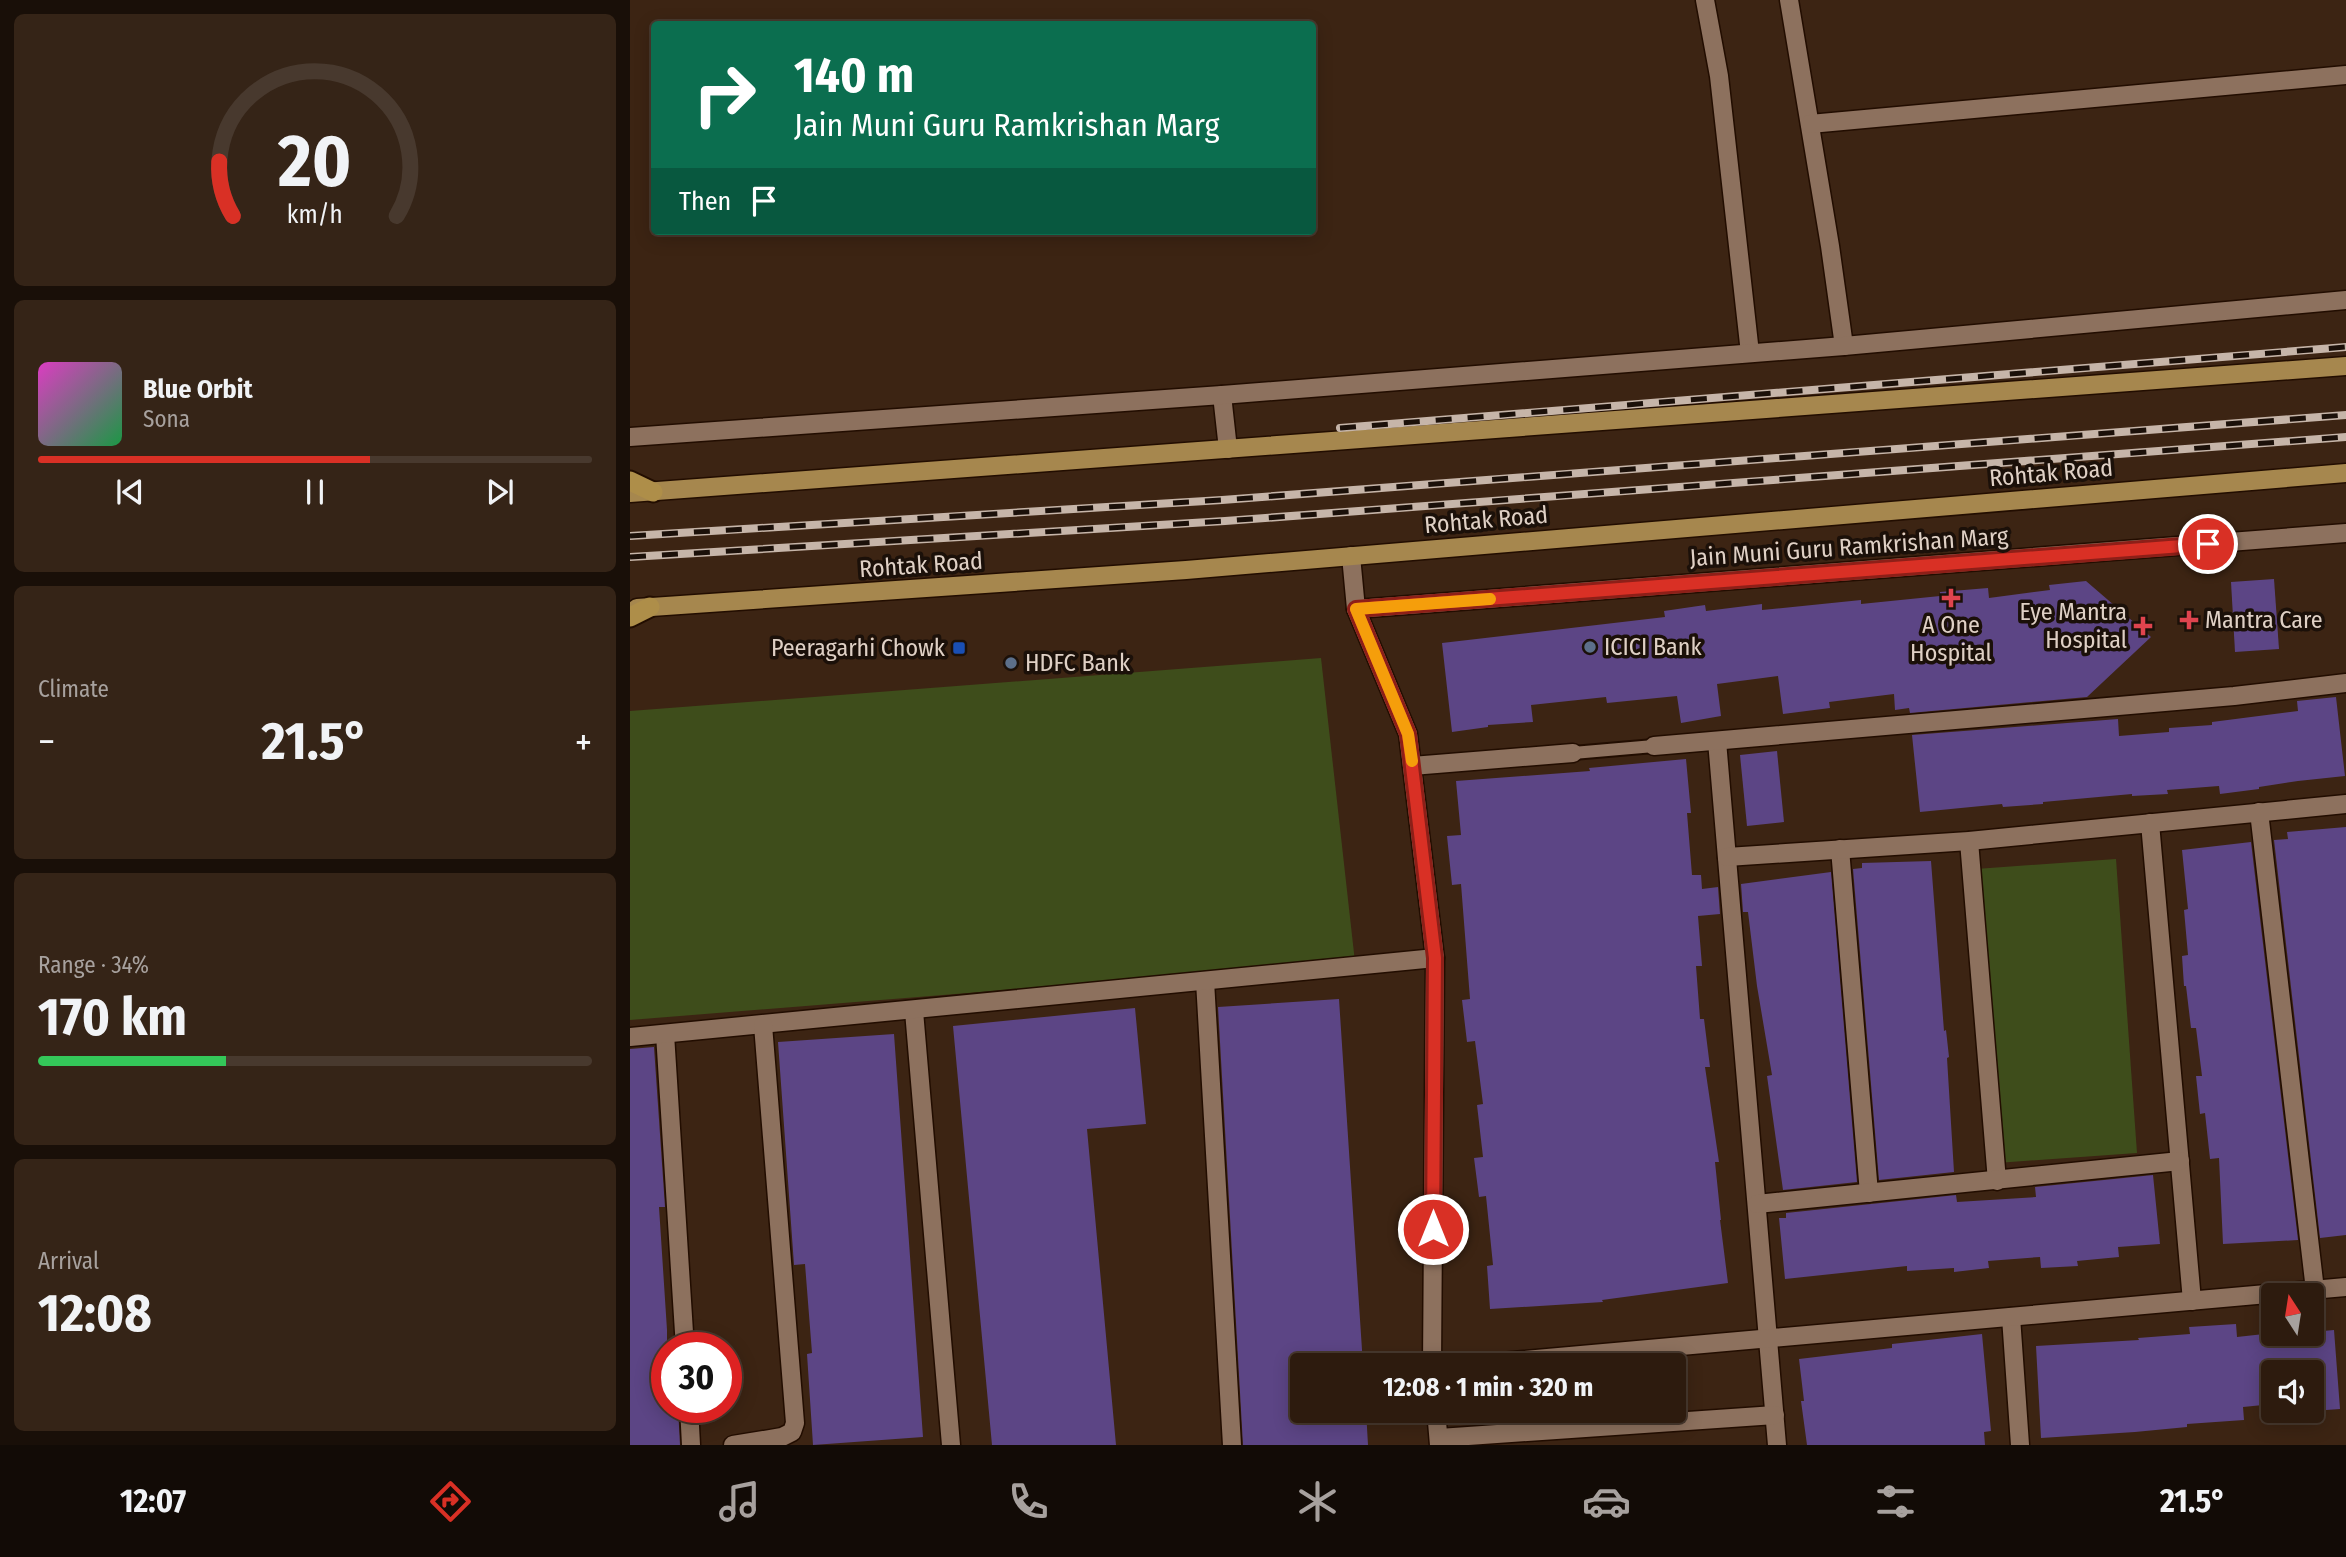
<!DOCTYPE html>
<meta charset="utf-8">
<style>
:root{--surface:#2d1b0e;--page:#352417;--text:#f1f3f6;--muted:#a7a19e;--line:#48392e;--accent:#d93025}
body{margin:0;font-family:"Fira Sans Condensed",sans-serif;background:var(--page);color:var(--text);height:100vh;display:flex;flex-direction:column;font-size:26px;white-space:nowrap}
*{box-sizing:border-box;margin:0}
p{font-size:23px;color:var(--muted)}
.icon{flex:none;width:38px;height:38px;fill:none;stroke:currentColor;stroke-width:2;stroke-linecap:round;stroke-linejoin:round}
.map{position:relative;flex:1;overflow:hidden}
.details{display:flex;flex-direction:column;gap:14px;padding:14px;background:#190f08;width:630px}
.details>*{flex:none}
.hud{position:absolute;left:21px;top:21px;width:665px;height:214px;border-radius:7px;box-shadow:0 4px 18px #0003,0 0 0 2px var(--line);background:#0b6e4f;color:#fff;overflow:hidden}
.needle{width:46px;rotate:348deg}
.fabs{position:absolute;left:1631px;top:1283px;display:grid;gap:14px}
.fabs a{display:grid;place-items:center;width:63px;height:63px;border-radius:7px;background:var(--surface);box-shadow:0 4px 18px #0003,0 0 0 2px var(--line);font-size:35px}
.speed{position:absolute;left:21px;top:1332px;display:flex;gap:14px;font-size:35px;font-weight:700;text-align:center}
.speed>*{display:grid;place-content:center;width:91px;height:91px;border-radius:50%;background:var(--surface);box-shadow:0 4px 18px #0003,0 0 0 2px var(--line);line-height:1}
.speed .limit{border:10px solid #d22;background:#fff;color:#111}
.pin{position:absolute;display:grid;place-items:center;width:60px;height:60px;color:#fff;margin:-30px;border:4px solid #fff;border-radius:50%;box-shadow:0 2px 7px #0007}
.me{position:absolute;width:77px;margin:-38px;rotate:0deg;stroke-linejoin:round;filter:drop-shadow(0 0 5px #0008)}
.turn{display:flex;align-items:center;gap:24px;height:147px;padding:0 28px;font-size:32px}
.turn .icon{width:91px;height:91px;stroke-width:2.5}
.turn b{display:block;font-size:49px;line-height:60px}
.then{display:flex;align-items:center;height:66px;padding:0 28px;background:#0003;gap:14px;font-size:26px}
.big{font-size:52px;font-weight:700;line-height:1.1}
.details .widget{flex:1;display:flex;flex-direction:column;justify-content:center;gap:10px;min-width:0;padding:0 24px;border-radius:10px;background:var(--page)}
.details .dial{align-items:center;gap:0}
.dial svg{height:182px;overflow:visible;fill:none;stroke:var(--line);stroke-width:7;stroke-linecap:round;text-anchor:middle}
.dial text{fill:var(--text);stroke:none}
.song{display:flex;align-items:center;gap:21px}
.cover{width:84px;height:84px;border-radius:10px;background:linear-gradient(135deg,hsl(310 70% 55%),hsl(140 70% 35%))}
.played{height:7px;border-radius:4px;background:linear-gradient(90deg,var(--accent) 60%,var(--line) 60%)}
.keys{display:flex;justify-content:space-around;direction:ltr}
.heat{display:flex;justify-content:space-between;align-items:center;font-size:38px;direction:ltr}
.charge{height:10px;border-radius:5px;background:linear-gradient(90deg,#34c759 34%,var(--line) 0)}
.trip{position:absolute;left:660px;top:1353px;width:396px;height:70px;border-radius:7px;background:var(--surface);box-shadow:0 4px 18px #0003,0 0 0 2px var(--line);font-weight:700;line-height:70px;text-align:center}
.tabs{display:flex;height:112px;justify-content:space-around;align-items:center;background:#120b06;color:var(--muted)}
.tabs .icon{width:49px;height:49px}
.tabs .current{color:var(--accent)}
.tabs b{font-size:32px;color:var(--text)}
main{display:flex;flex:1;min-height:0}
.map>svg:first-child{display:block}
.green{fill:#3e4d1b}
.building{fill:#5c4585}
.lines{fill:none;stroke-linecap:round;stroke-linejoin:round}
.service-casing{stroke:#220d00;stroke-width:16}
.minor-casing{stroke:#220d00;stroke-width:21}
.primary-casing{stroke:#220d00;stroke-width:21}
.trunk-casing{stroke:#220d00;stroke-width:23}
.service{stroke:#8d715e;stroke-width:12}
.minor{stroke:#8d715e;stroke-width:18}
.primary{stroke:#a6874e;stroke-width:18}
.trunk{stroke:#ae8e49;stroke-width:19}
.rail-casing{stroke:#c6b5a9;stroke-width:8}
.rail{stroke:#1b1009;stroke-width:5;stroke-dasharray:16;stroke-linecap:butt}
.route-casing{stroke:#8d1f18;stroke-width:18}
.route{stroke:#d93025;stroke-width:12}
.slow{stroke:#f59e0b;stroke-width:12}
.health-dot{fill:#e0444e;stroke:#1b1009;stroke-width:2.5}
.service-dot{fill:#5c6f8a;stroke:#1b1009;stroke-width:2.5}
.transit-dot{fill:#1a4fb4;stroke:#1b1009;stroke-width:2.5}
.labels{text-anchor:middle;stroke-width:7;stroke-linejoin:round;paint-order:stroke}
.street-label{font-size:24px;fill:#dfd0c5;stroke:#1b1009}
.poi-label{font-size:24px;fill:#dfd0c5;stroke:#1b1009;text-anchor:start}
</style>
<main>
<section class="details">
<div class="widget dial"><svg viewBox="0 0 100 80">
<path d="M14 69A42 42 0 1 1 86 69"/>
<path d="M14 69A42 42 0 0 1 8 45" stroke="#d93025"/>
<text x="50" y="56" font-size="32" font-weight="700">20</text>
<text x="50" y="72" font-size="11">km/h</text>
</svg></div>
<div class="widget">
<div class="song"><i class="cover"></i><div><b>Blue Orbit</b><p>Sona</p></div></div>
<div class="played"></div>
<div class="keys"><svg class="icon" aria-label="previous" viewBox="0 0 24 24"><path d="M18 5L8 12l10 7zM5 5v14"/></svg><svg class="icon" aria-label="pause" viewBox="0 0 24 24"><path d="M8 5v14M16 5v14"/></svg><svg class="icon" aria-label="next" viewBox="0 0 24 24"><path d="M6 5l10 7-10 7zM19 5v14"/></svg></div>
</div>
<div class="widget"><p>Climate</p>
<div class="heat"><a>−</a><b class="big">21.5°</b><a>+</a></div>
</div>
<div class="widget"><p>Range · 34%</p><b class="big">170 km</b><div class="charge"></div></div>
<div class="widget"><p>Arrival</p><b class="big">12:08</b></div>
</section>
<div class="map">
<svg width="1716" height="1445" viewBox="0 0 1716 1445">
<rect width="100%" height="100%" fill="#3c2413"/>
<g class="green">
<path d="M691,658L725,962L0,1020V711Z"/>
<path d="M1486,859L1507,1153L1367,1163L1346,869Z"/>
</g>
<g class="building">
<path d="M1644,579L1649,649L1605,652L1601,582Z"/>
<path d="M1456,581L1521,637L1457,697L1280,713L1279,708L1265,710L1264,694L1199,702L1200,708L1153,714L1148,676L1087,684L1091,716L1051,723L1047,696L977,703L976,697L901,705L903,722L858,725V727L822,732L812,643L1035,617L1034,611L1075,605L1076,611L1132,604V610L1231,600V604L1310,596V592L1358,588L1359,598L1420,590L1419,585Z"/>
<path d="M1706,697L1715,776L1668,781L1629,787V789L1590,794L1589,786L1537,790L1538,794L1502,796V794L1413,802V804L1373,807L1372,804L1290,812L1282,735L1488,719L1489,736L1539,732V728L1582,725V722L1668,711L1667,701Z"/>
<path d="M1147,751L1154,822L1117,826L1110,755Z"/>
<path d="M1056,759L1061,813H1057L1062,875H1071L1072,889L1088,887L1090,914L1068,916L1072,966H1066L1070,1019H1074L1080,1067H1075L1089,1162H1085L1091,1220H1090L1098,1283L972,1300L973,1302L860,1309L857,1266L863,1265L856,1196L849,1197L844,1158L853,1157L847,1105L853,1104L845,1041L837,1042L832,1000L840,999L831,884L822,885L817,836L831,835L826,781L960,771L959,768Z"/>
<path d="M1716,827V1235L1690,1238L1644,840L1658,839L1657,832Z"/>
<path d="M1621,842L1668,1240L1593,1244L1589,1158L1580,1159L1575,1113L1570,1114L1566,1076H1572L1566,1028H1561L1556,986H1554L1552,956L1558,955L1554,910L1558,909L1552,850Z"/>
<path d="M1301,861L1314,1031L1316,1030L1319,1057L1317,1058L1324,1172L1249,1180L1223,869L1232,868V863Z"/>
<path d="M1201,872L1227,1182L1153,1190L1137,1076L1142,1075L1127,986L1118,912H1113L1111,884Z"/>
<path d="M709,999L733,1365H672V1410H736L738,1445H613L588,1007Z"/>
<path d="M505,1008L516,1124L457,1129L486,1445H362L323,1026Z"/>
<path d="M264,1034L293,1437L183,1445L177,1354L182,1353L175,1264L164,1265L148,1042Z"/>
<path d="M24,1047L35,1207H29L37,1330V1407H48L50,1445H0V1049Z"/>
<path d="M1523,1175L1530,1244L1488,1247L1489,1257L1447,1261L1448,1266L1411,1268L1410,1257L1358,1261L1359,1268L1324,1272V1268L1277,1271V1266L1155,1279L1149,1218H1156V1213L1326,1195L1327,1202L1406,1197L1405,1187Z"/>
<path d="M1606,1324L1607,1337L1643,1333V1335L1682,1334V1332L1704,1330L1710,1409L1669,1412L1682,1410V1372H1643V1404L1613,1407L1614,1420L1557,1424V1427L1505,1432L1411,1438L1406,1346L1509,1340L1508,1338L1560,1334L1559,1327Z"/>
<path d="M1352,1334L1361,1431L1354,1432L1355,1445H1177L1171,1401H1174L1169,1359L1262,1348V1344Z"/>
</g>
<g class="lines">
<g class="service-casing">
<path id="service" d="M943,753L1024,746"/>
</g>
<g class="minor-casing">
<g id="minor">
<path d="M1075,0L1089,76L1120,353"/>
<path d="M1159,0L1200,246L1214,346"/>
<path d="M1180,124L1716,75"/>
<path d="M592,395L598,449"/>
<path d="M0,437L592,395L1214,346L1716,300"/>
<path d="M721,556L726,609L778,734L805,958L802,1365"/>
<path d="M726,609L1716,533"/>
<path d="M1087,741L1147,1445"/>
<path d="M1024,746L1604,696L1716,683"/>
<path d="M782,766L943,753"/>
<path d="M1629,812L1685,1290"/>
<path d="M1520,823L1562,1301"/>
<path d="M1339,841L1367,1181"/>
<path d="M1210,849L1239,1193"/>
<path d="M1097,857L1339,841L1716,804"/>
<path d="M575,981L602,1445"/>
<path d="M284,1011L321,1445"/>
<path d="M35,1034L55,1348"/>
<path d="M0,1037L805,958"/>
<path d="M1127,1204L1550,1161"/>
<path d="M1381,1317L1390,1445"/>
<path d="M838,1365L1716,1287"/>
<path d="M59,1407L61,1445"/>
<path d="M806,1410L809,1445"/>
<path d="M809,1438L1145,1415"/>
<path d="M103,1445L152,1437L162,1432L165,1423L133,1025"/>
</g>
</g>
<g class="primary-casing">
<g id="primary">
<path d="M0,493L1716,366"/>
<path d="M7,608L556,570L1716,473"/>
</g>
</g>
<g class="trunk-casing">
<g id="trunk">
<path d="M0,481L23,492"/>
<path d="M0,617L20,607"/>
</g>
</g>
<use href="#service" class="service"/>
<use href="#minor" class="minor"/>
<use href="#primary" class="primary"/>
<use href="#trunk" class="trunk"/>
<g class="rail-casing">
<g id="rail">
<path d="M710,428L1716,347"/>
<path d="M0,536L592,500L1716,415"/>
<path d="M0,557L595,521L1716,437"/>
</g>
</g>
<use href="#rail" class="rail"/>
</g>
<g class="lines">
<g class="route-casing">
<path id="route" d="M803,1229L805,958L780,750L778,734L726,609L1578,544"/>
</g>
<use href="#route" class="route"/>
<path class="slow" d="M782,761L778,734L726,609L860,599"/>
</g>
<g class="health-dot">
<path d="M1317.5 587.5h7v7h7v7h-7v7h-7v-7h-7v-7h7z"/>
<path d="M1555.5 609.5h7v7h7v7h-7v7h-7v-7h-7v-7h7z"/>
<path d="M1509.5 615.5h7v7h7v7h-7v7h-7v-7h-7v-7h7z"/>
</g>
<g class="service-dot">
<circle cx="960" cy="647" r="7"/>
<circle cx="381" cy="663" r="7"/>
</g>
<rect class="transit-dot" x="322" y="641" width="14" height="14" rx="3.5"/>
<g class="labels">
<g class="street-label">
<text transform="translate(1421 473) rotate(-5)" y="8">Rohtak Road</text>
<text transform="translate(856 520) rotate(-5)" y="8">Rohtak Road</text>
<text transform="translate(1219 547) rotate(-4)" y="8">Jain Muni Guru Ramkrishan Marg</text>
<text transform="translate(291 565) rotate(-4)" y="8">Rohtak Road</text>
</g>
<g class="poi-label">
<text x="1497" y="620" text-anchor="end">Eye Mantra<tspan x="1497" dy="28">Hospital</tspan></text>
<text x="1575" y="628">Mantra Care</text>
<text x="1321" y="633" text-anchor="middle">A One<tspan x="1321" dy="28">Hospital</tspan></text>
<text x="974" y="655">ICICI Bank</text>
<text x="315" y="656" text-anchor="end">Peeragarhi Chowk</text>
<text x="395" y="671">HDFC Bank</text>
</g>
</g>
</svg>
<div class="fabs">
<a><svg class="needle" viewBox="-14 -14 28 28"><path d="M0-13l5 13h-10z" fill="#e53935"/><path d="M0 13l5-13h-10z" fill="#a7a19e"/></svg></a>
<a><svg class="icon" aria-label="sound" viewBox="0 0 24 24"><path d="M4 9h4l5-4v14l-5-4H4zM17 9q2 3 0 6"/></svg></a>
</div>
<div class="speed"><div class="limit">30</div></div>
<div class="pin" style="left:1578px;top:544px;background:#d93025"><svg class="icon" aria-label="arrive" viewBox="0 0 24 24"><path d="M6 21V4h12l-3 4 3 4H6"/></svg></div>
<svg class="me" style="left:803px;top:1229px" viewBox="-20 -20 40 40"><circle r="17" fill="#d93025" stroke="#fff" stroke-width="3"/><path d="M0-11L8 9 0 5-8 9z" fill="#fff"/></svg>
<div class="trip">12:08 · 1 min · 320 m</div>
<div class="hud">
<div class="turn"><svg class="icon" aria-label="right" viewBox="0 0 24 24"><path d="M7 20v-9h11M14 6l5 5-5 5"/></svg><div><b>140 m</b>Jain Muni Guru Ramkrishan Marg</div></div>
<div class="then">Then<svg class="icon" aria-label="arrive" viewBox="0 0 24 24"><path d="M6 21V4h12l-3 4 3 4H6"/></svg></div>
</div>
</div>
</main>
<nav class="tabs">
<b>12:07</b>
<svg class="icon current" aria-label="directions" viewBox="0 0 24 24"><path d="M12 3l9 9-9 9-9-9zM9 14v-3h6M13 9l2 2-2 2"/></svg>
<svg class="icon" aria-label="music" viewBox="0 0 24 24"><path d="M9 18V5l10-2v13"/><circle cx="6" cy="18" r="3"/><circle cx="16" cy="16" r="3"/></svg>
<svg class="icon" aria-label="phone" viewBox="0 0 24 24"><path d="M5 4h4l2 5-3 2q2 4 5 5l2-3 5 2v4C11 20 4 13 5 4z"/></svg>
<svg class="icon" aria-label="climate" viewBox="0 0 24 24"><path d="M12 3v18M4 7l16 10M4 17L20 7"/></svg>
<svg class="icon" aria-label="car" viewBox="0 0 24 24"><path d="M5 17H2v-5l4-1 3-4h7l3 4 3 1v5h-3M9 17h6M6 11h13"/><circle cx="7" cy="17" r="2"/><circle cx="17" cy="17" r="2"/></svg>
<svg class="icon" aria-label="filters" viewBox="0 0 24 24"><path d="M4 7h16M4 17h16"/><circle cx="9" cy="7" r="2"/><circle cx="15" cy="17" r="2"/></svg>
<b>21.5°</b>
</nav>
